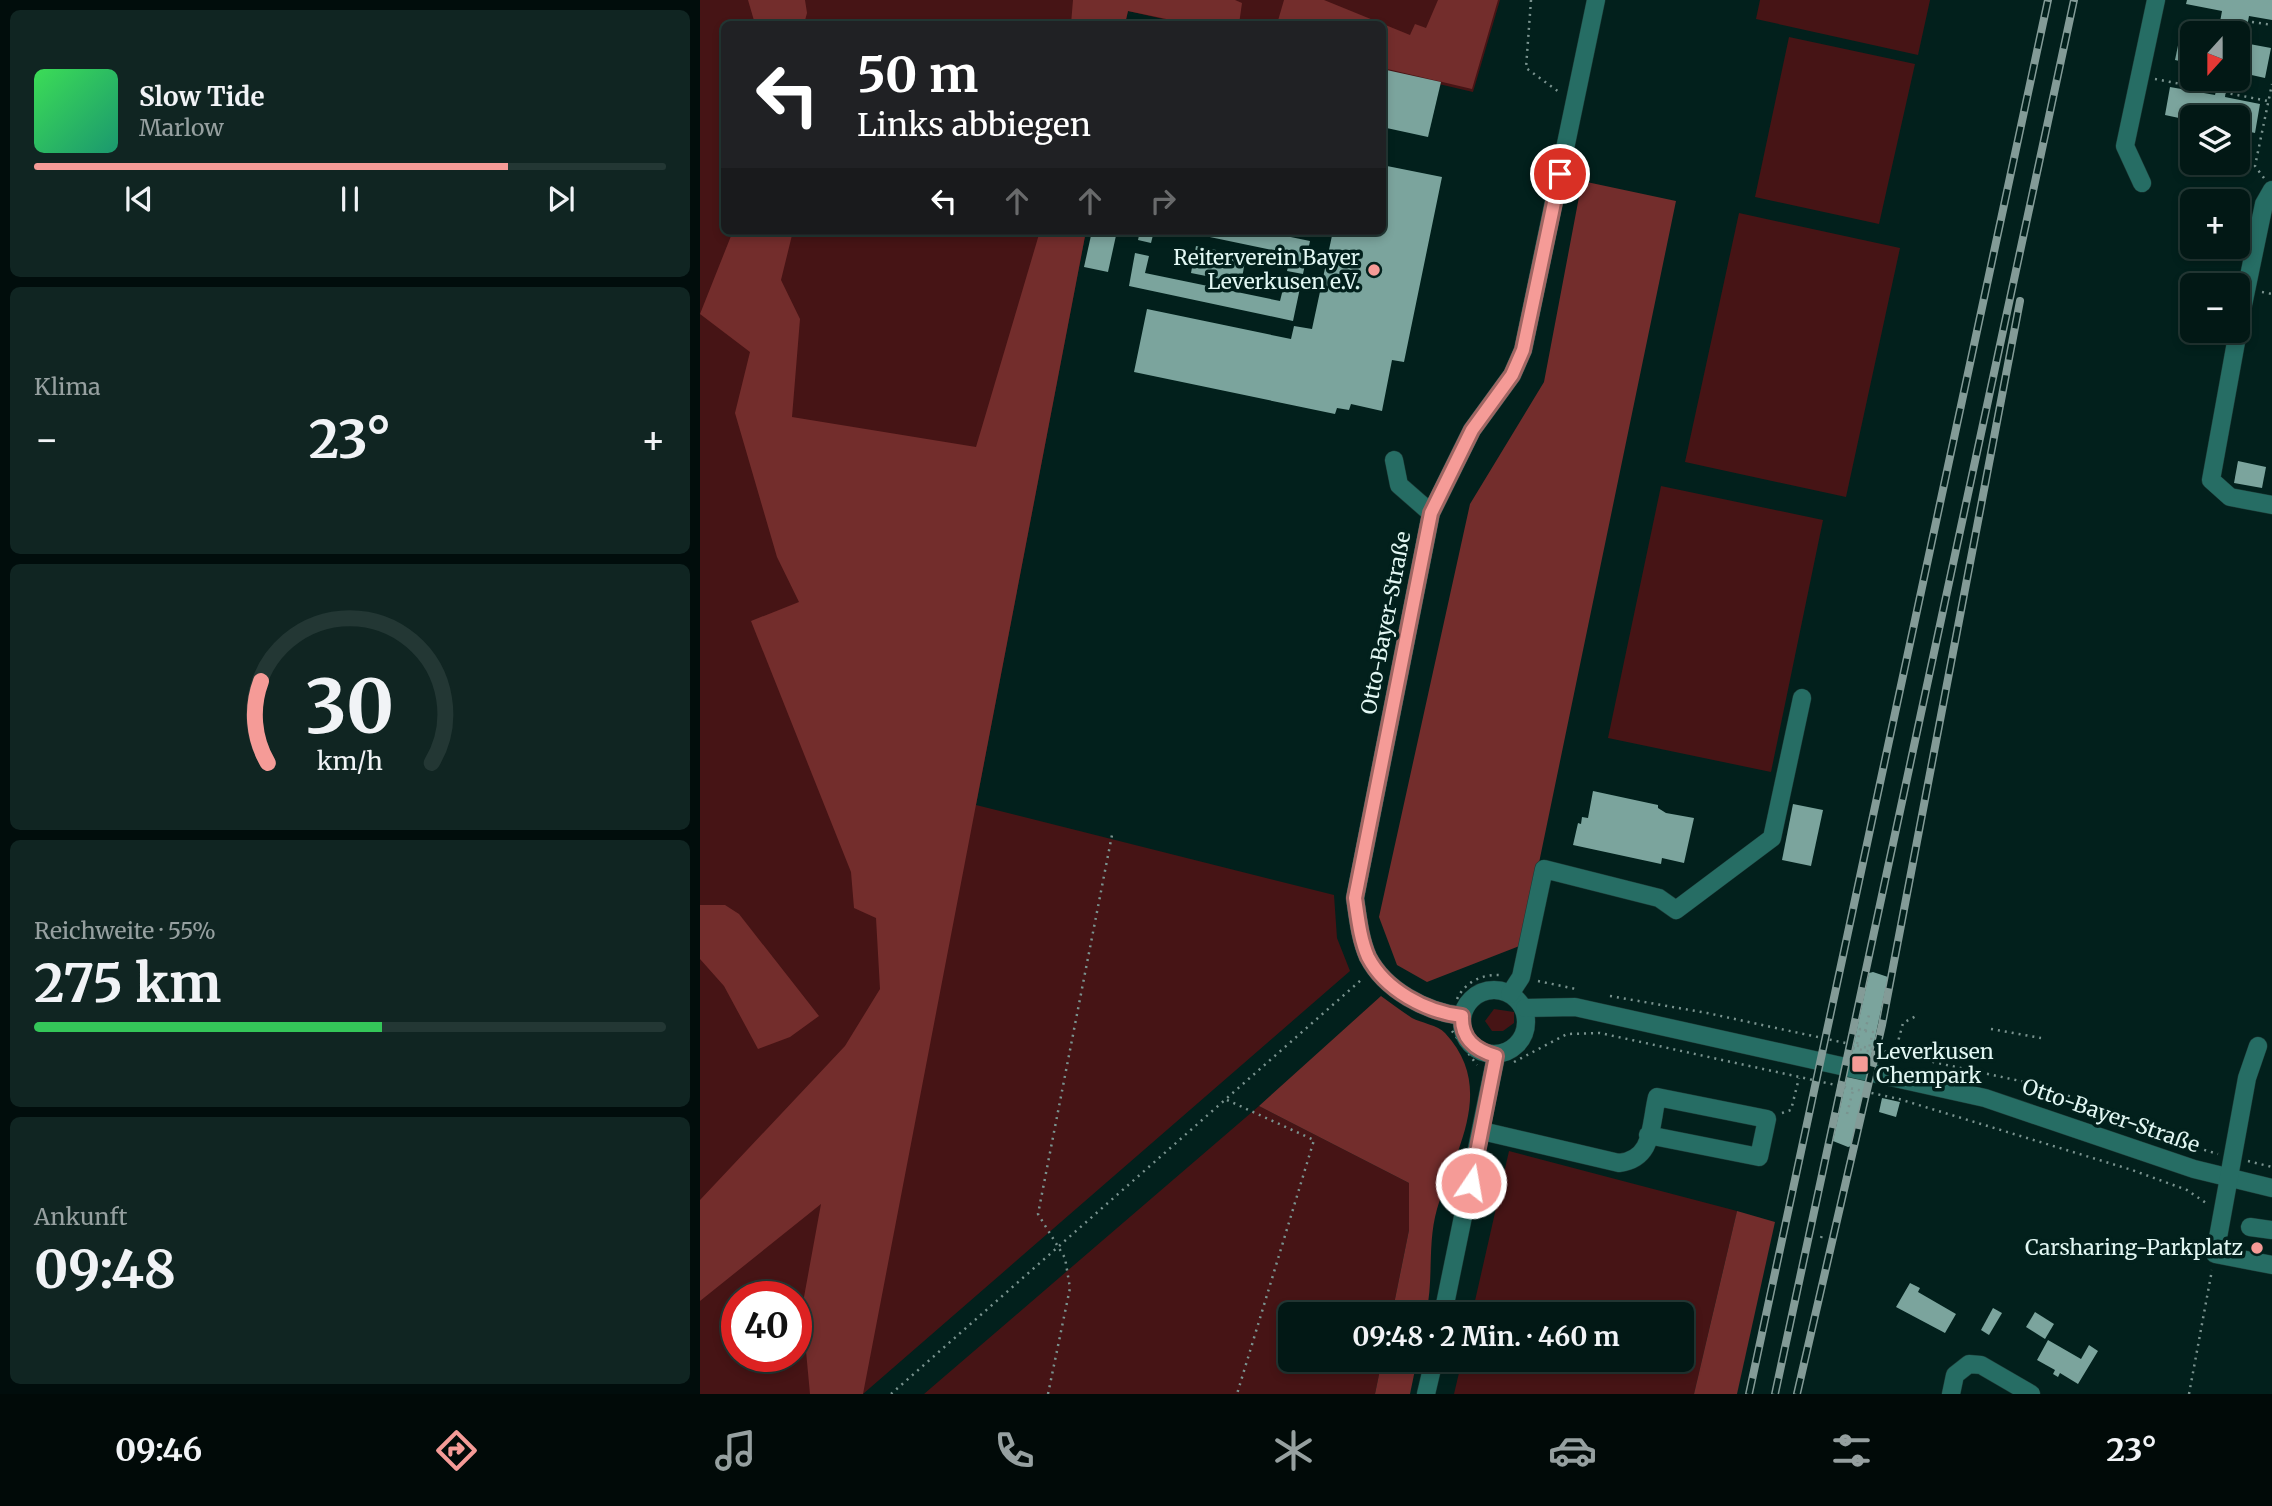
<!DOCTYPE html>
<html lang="de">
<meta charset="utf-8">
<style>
:root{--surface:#021815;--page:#102522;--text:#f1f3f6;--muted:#96a0a0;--line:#233734;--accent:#f59b97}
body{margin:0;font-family:Merriweather,serif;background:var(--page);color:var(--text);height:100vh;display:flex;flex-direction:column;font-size:26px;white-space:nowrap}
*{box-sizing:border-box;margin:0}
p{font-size:23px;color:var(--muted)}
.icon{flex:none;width:38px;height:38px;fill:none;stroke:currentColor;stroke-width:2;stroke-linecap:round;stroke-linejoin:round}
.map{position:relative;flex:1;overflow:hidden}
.sheet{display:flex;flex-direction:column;gap:10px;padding:10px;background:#010d0c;width:700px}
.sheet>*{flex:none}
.hud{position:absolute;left:21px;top:21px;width:665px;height:214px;border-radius:10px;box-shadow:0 4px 10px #0003,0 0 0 2px var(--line);background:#202124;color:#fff;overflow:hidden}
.needle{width:46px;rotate:201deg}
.controls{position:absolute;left:1480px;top:21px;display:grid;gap:14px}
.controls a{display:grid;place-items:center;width:70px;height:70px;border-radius:10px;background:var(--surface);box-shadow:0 4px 10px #0003,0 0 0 2px var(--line);font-size:35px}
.speed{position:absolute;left:21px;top:1281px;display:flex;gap:14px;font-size:35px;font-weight:700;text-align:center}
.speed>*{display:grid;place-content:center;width:91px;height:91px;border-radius:50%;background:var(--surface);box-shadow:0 4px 10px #0003,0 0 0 2px var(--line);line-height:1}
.speed .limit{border:10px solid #d22;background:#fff;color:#111}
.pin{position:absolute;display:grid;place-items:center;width:60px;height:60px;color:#fff;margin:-30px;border:4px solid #fff;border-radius:50%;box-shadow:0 2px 7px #0007}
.me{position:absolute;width:77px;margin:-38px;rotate:12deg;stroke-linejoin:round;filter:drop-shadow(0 0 5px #0008)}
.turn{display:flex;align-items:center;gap:24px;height:147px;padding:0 21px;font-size:32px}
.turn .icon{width:91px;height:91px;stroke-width:2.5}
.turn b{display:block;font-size:49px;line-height:60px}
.lanes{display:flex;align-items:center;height:66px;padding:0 21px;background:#0003;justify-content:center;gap:35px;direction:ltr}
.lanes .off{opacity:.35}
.big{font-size:52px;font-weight:700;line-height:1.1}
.sheet .card{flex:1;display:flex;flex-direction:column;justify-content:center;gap:10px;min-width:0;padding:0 24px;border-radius:10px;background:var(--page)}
.sheet .dial{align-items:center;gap:0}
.dial svg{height:182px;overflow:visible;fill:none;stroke:var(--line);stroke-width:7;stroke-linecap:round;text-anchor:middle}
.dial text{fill:var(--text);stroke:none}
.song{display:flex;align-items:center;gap:21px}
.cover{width:84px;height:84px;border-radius:10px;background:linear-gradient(135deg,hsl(130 70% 55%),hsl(160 70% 35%))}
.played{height:7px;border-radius:4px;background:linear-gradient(90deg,var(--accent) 75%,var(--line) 75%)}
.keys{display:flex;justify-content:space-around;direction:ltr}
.heat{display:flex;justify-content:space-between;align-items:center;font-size:38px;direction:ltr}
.charge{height:10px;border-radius:5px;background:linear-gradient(90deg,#34c759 55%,var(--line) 0)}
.trip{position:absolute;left:578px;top:1302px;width:416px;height:70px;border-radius:10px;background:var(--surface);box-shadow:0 4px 10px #0003,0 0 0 2px var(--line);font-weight:700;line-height:70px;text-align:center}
.dock{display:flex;height:112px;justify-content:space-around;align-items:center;background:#010a08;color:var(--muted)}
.dock .icon{width:49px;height:49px}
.dock .on{color:var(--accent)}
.dock b{font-size:32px;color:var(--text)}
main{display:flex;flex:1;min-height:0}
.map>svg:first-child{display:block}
.green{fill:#461415;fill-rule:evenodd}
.forest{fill:#732d2c}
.building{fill:#7ba49d}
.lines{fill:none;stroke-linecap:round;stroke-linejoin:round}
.minor-casing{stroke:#1d3a36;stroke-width:19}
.path{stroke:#7a938f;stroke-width:2.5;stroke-dasharray:2 5;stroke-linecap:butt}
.minor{stroke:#266d64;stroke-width:18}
.rail-casing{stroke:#839b97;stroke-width:8}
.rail{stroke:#02201c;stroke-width:5;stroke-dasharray:16;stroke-linecap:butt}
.route-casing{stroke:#9f6562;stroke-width:18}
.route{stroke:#f59b97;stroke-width:12}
.poi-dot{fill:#f59b97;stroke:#02201c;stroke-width:2.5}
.labels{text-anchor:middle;stroke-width:7;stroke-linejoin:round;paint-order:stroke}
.poi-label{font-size:21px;fill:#e2f7f3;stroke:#02201c;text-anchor:end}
.street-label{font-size:21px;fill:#e2f7f3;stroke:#02201c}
</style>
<main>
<section class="sheet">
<div class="card">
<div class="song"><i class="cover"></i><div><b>Slow Tide</b><p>Marlow</p></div></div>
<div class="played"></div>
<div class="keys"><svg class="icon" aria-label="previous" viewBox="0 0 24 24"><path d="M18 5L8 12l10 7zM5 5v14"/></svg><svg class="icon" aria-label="pause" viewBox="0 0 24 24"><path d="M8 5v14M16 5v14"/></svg><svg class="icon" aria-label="next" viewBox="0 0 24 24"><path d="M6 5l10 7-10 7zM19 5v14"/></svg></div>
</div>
<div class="card"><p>Klima</p>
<div class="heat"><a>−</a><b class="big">23°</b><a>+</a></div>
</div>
<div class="card dial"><svg viewBox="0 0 100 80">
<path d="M14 69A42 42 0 1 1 86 69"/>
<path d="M14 69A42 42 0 0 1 11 33" stroke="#f59b97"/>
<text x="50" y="56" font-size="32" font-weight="700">30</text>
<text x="50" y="72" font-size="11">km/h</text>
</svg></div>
<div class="card"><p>Reichweite · 55%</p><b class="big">275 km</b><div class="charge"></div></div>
<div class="card"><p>Ankunft</p><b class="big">09:48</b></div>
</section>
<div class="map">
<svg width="1572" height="1394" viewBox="0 0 1572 1394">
<rect width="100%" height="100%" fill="#02201c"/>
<g class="green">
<path d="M0,0H800L773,92L683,71L682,24H485L428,11L425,24H24V231H386L276,805L634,895L637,938L650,971L163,1394H0ZM37,1297H96V1356H37Z"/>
<path d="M1060,0H1230L1218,55L1056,19Z"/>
<path d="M1089,37L1215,64L1179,224L1055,197Z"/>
<path d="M1039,213L1200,248L1146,497L985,462Z"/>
<path d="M961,486L1123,520L1071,772L908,738Z"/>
<path d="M794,1009L814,1012V1023L803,1031H792L785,1021Z"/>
<path d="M559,1106L709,1183V1230L692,1314H590V1360H682L675,1394H224Z"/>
<path d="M809,1151L1037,1211L994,1394H754L762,1360H982V1314H772Z"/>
</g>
<g class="forest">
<path d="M48,0H105L107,13L104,24H55Z"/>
<path d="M373,0H535L542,3L539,24H490L428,11L425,24H371Z"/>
<path d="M584,0H624L710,35L715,24L726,28L738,0H798L772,89L683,68L682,24H577Z"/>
<path d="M882,181L976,201L822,945L727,982L697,965L679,917L770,504L844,382Z"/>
<path d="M33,231H93L81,280L100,319L92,417L276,447L340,231H386L163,1394H110L102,1308L121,1204L0,1301V1200L145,1046L180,989L176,918L154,908L151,872L51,621L99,602L77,557L35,413L50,352L0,314Z"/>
<path d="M0,905H25L39,914L119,1016L90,1037L58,1049L24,986L0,959Z"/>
<path d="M681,996C691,1003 701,1011 712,1018C721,1023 738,1025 745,1033C797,1089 755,1150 737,1209C727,1244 734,1279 726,1314H692L709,1230V1183L559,1106Z"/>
<path d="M1037,1211L1075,1222L1037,1394H994Z"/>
<path d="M682,1360H717L710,1394H675Z"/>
</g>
<g class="building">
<path d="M1487,0H1572V20L1549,16L1544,43L1571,48L1565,78L1538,72V33H1518L1522,11L1486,4Z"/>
<path d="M1481,31L1493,34V64L1475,60Z"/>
<path d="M682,69L741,82L728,137L682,127Z"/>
<path d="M1509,79H1537L1535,91L1526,89L1525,97L1560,104L1555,133L1538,129V117H1493V121L1465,115L1470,87L1515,95L1517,87L1508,85Z"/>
<path d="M682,165L742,177L704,362L692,360L682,411L651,404L649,410L637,408L635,414L434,372L447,309L591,339L594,326L612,329L633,231H682Z"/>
<path d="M392,231H417L408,272L384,267Z"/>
<path d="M440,231H454L451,243L438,240Z"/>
<path d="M481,231H561L610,241L603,274L587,271L591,254Z"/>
<path d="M496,246L546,256L541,283L491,273Z"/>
<path d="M435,253L449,256L445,273L580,301L584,285L600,288L593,321L429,286Z"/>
<path d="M1538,461L1566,467L1562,488L1534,483Z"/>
<path d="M893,791L958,805V808L966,813L994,818L984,863L962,858L961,864L873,845L878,823L881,824L882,817L888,818Z"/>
<path d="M1093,804L1123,810L1111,866L1082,860Z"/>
<path d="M1173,972L1188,977L1152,1146L1148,1147L1133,1141L1169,973Z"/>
<path d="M1182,1098L1200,1102L1196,1117L1179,1112Z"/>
<path d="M1210,1283L1220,1288L1218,1292L1256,1314L1245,1333L1196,1307Z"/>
<path d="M1293,1308L1302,1313L1289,1335L1281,1330Z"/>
<path d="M1335,1312L1354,1324L1345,1339L1326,1327Z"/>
<path d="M1348,1340L1381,1359L1389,1345L1398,1351L1378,1384L1360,1373L1358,1377L1353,1374L1355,1370L1337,1360Z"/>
</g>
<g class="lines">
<g class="minor-casing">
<g id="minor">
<path d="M1442,183L1425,146L1456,0"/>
<path d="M1538,329L1564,204L1572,190"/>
<path d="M1538,331L1511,480L1530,497L1572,505"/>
<path d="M694,460L699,485L731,513"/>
<circle cx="794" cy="1022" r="32"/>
<path d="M810,994L821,977L844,869L959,898L976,910L1072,838L1102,698"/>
<path d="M825,1008L875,1007L1285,1098L1494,1169L1572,1188"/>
<path d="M762,1016C726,1012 685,990 668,957C660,939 658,918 655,898L731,513L772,430L812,375L823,350L896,0"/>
<path d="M1558,1046L1547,1078L1515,1254L1572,1265"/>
<path d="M782,1131L919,1163C954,1159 950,1126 957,1097L1067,1119L1059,1157L948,1135"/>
<path d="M1550,1227L1572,1230"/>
<path d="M743,1314L796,1056"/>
<path d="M726,1394L734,1360"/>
<path d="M1251,1394L1255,1375L1269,1364L1281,1365L1331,1394"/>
</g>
</g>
<g class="path">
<path d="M831,0L826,68L859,92"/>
<path d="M1552,22L1572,25"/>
<path d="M1455,79L1568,101"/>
<path d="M1564,178L1555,166L1572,84"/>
<path d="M1499,279L1529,285"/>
<path d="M1562,292L1572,294"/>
<path d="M838,981L876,989"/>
<path d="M910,996L1007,1013L1325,1082L1378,1099L1418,1120L1474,1141L1518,1154"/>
<path d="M757,999C765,982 782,974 800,975"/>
<path d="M1291,1029L1341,1038"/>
<path d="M752,1031L777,1065"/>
<path d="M1165,1031L1173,1032L1169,1048"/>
<path d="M1165,1031L1169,1015"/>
<path d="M1157,1044L1160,1029L1165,1031"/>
<path d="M1153,1048L1172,1052"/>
<path d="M1195,1053L1203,1023L1218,1015"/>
<path d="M814,1062L867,1034L900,1033L1199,1099L1432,1170L1487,1190L1509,1205"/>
<path d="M527,1100L614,1140L537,1394"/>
<path d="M1082,1113L1091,1110L1099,1078"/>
<path d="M1147,1114L1153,1090"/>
<path d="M1548,1161L1572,1167"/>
<path d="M1121,1238L1123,1232"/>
<path d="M191,1394L661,980"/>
<path d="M348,1394L370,1288L365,1258L338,1214L412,835"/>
<path d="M1489,1394L1512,1270"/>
</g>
<use href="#minor" class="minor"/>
<g class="rail-casing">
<g id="rail">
<path d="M1049,1394L1348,0"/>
<path d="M1075,1394L1374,0"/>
<path d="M1097,1394L1182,1025L1320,301"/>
</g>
</g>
<use href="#rail" class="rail"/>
</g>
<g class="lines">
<g class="route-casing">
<path id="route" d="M771,1183L796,1056C775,1050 761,1039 762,1016C726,1012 685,990 668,957C660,939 658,918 655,898L731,513L772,430L812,375L823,350L860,174"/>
</g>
<use href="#route" class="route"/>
</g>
<g class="poi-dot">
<circle cx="674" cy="270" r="7"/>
<rect x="1151" y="1055" width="18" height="18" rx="3.5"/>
<circle cx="1557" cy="1248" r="7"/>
</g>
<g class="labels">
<g class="poi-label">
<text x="660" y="265">Reiterverein Bayer<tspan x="660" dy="24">Leverkusen e.V.</tspan></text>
<text x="1176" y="1059" text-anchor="start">Leverkusen<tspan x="1176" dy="24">Chempark</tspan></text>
<text x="1543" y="1255">Carsharing-Parkplatz</text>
</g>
<g class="street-label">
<text transform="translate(686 623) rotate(-79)" y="7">Otto-Bayer-Straße</text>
<text transform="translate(1411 1116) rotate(19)" y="7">Otto-Bayer-Straße</text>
</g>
</g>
</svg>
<div class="controls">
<a><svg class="needle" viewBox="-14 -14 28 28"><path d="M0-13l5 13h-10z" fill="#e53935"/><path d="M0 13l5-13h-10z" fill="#96a0a0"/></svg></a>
<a><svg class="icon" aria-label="layers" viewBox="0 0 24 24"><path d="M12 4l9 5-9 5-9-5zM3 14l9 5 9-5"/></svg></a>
<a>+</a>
<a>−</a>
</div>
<div class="speed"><div class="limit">40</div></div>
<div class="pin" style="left:860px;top:174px;background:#d93025"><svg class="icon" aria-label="arrive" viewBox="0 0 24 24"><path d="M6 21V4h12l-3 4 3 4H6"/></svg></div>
<svg class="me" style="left:771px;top:1183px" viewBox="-20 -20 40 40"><circle r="17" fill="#f59b97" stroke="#fff" stroke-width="3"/><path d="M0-11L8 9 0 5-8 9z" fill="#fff"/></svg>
<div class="trip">09:48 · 2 Min. · 460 m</div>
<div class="hud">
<div class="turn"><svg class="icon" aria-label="left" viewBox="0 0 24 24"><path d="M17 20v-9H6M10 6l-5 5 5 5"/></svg><div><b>50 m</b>Links abbiegen</div></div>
<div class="lanes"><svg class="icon" aria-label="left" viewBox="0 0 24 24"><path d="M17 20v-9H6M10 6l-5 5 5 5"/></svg><svg class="icon off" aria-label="ahead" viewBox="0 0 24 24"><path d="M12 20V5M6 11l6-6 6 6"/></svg><svg class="icon off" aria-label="ahead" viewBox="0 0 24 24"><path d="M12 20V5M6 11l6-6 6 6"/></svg><svg class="icon off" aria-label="right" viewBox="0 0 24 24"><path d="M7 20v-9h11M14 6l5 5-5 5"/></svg></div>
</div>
</div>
</main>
<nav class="dock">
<b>09:46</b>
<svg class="icon on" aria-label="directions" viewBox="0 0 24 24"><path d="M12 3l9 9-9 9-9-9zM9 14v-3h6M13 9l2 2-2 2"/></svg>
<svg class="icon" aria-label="music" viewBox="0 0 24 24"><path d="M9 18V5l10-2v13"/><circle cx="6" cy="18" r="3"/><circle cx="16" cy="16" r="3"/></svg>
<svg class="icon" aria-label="phone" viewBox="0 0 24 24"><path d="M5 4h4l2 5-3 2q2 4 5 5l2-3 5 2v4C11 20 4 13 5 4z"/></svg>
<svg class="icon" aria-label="climate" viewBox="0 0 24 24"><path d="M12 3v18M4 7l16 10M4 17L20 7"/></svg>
<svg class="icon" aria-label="car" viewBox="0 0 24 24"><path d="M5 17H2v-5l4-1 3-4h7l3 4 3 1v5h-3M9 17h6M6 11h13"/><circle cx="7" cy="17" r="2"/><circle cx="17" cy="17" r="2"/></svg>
<svg class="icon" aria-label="filters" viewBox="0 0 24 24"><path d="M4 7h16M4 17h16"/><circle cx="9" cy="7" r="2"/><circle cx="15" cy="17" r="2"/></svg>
<b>23°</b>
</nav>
